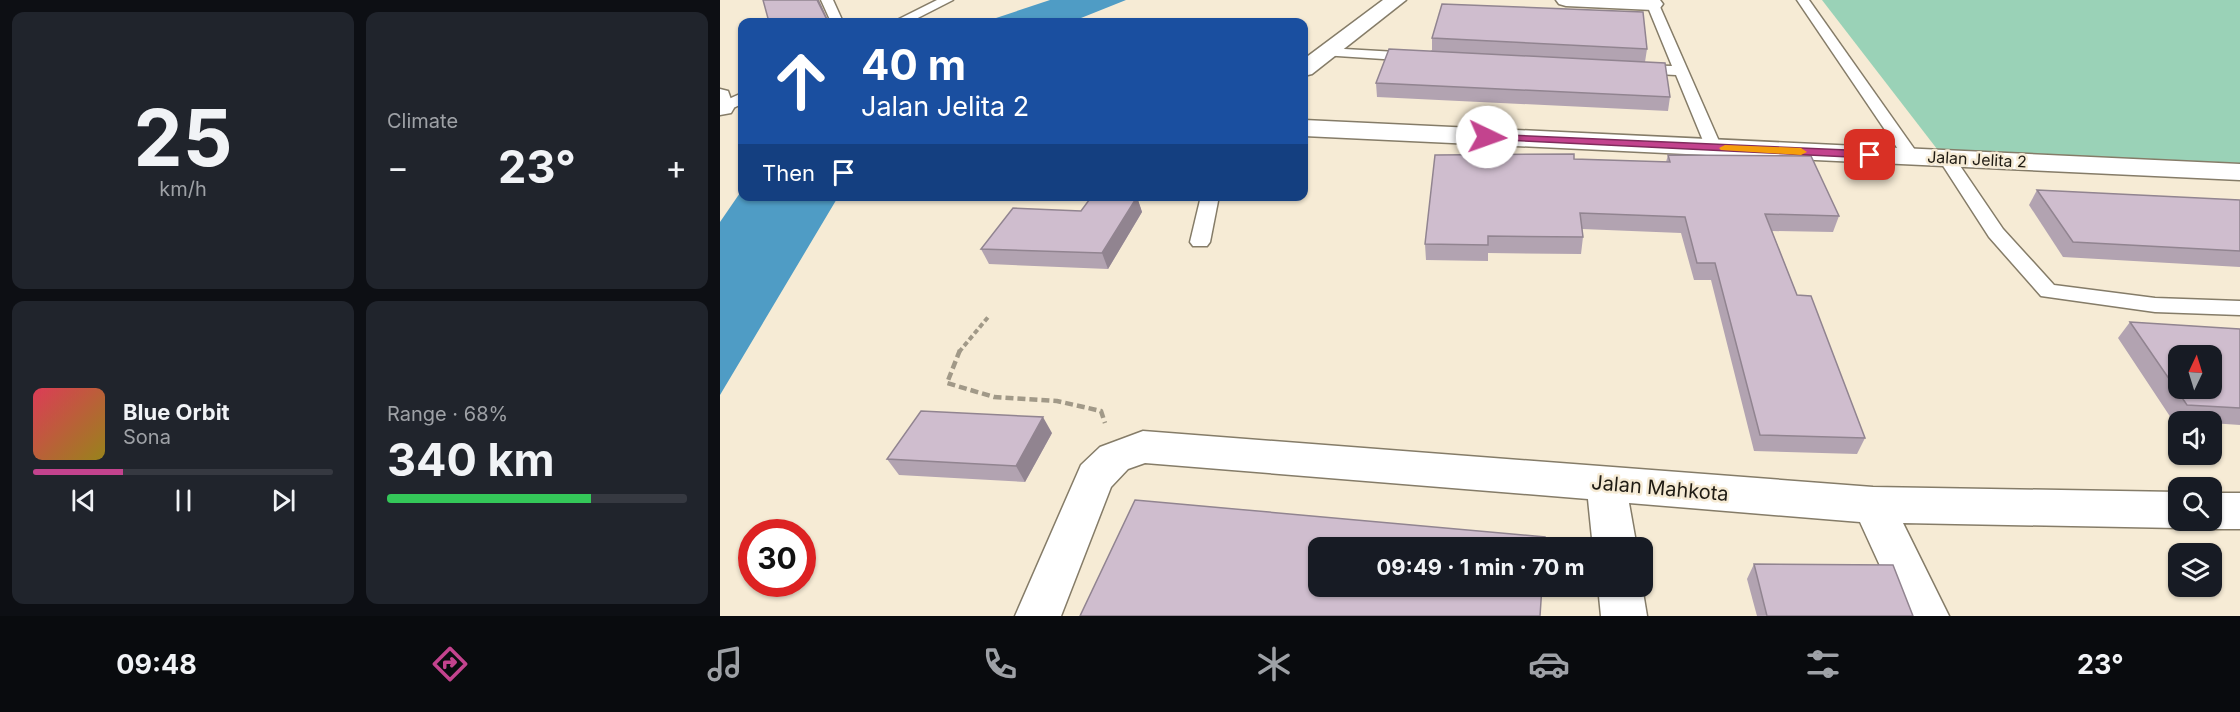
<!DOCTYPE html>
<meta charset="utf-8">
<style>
:root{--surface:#171b24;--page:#20242c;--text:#f1f3f6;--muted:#9ea1a6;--line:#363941;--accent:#c3438e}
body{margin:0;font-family:Inter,sans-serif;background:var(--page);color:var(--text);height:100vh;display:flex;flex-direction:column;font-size:22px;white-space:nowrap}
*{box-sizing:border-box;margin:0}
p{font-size:20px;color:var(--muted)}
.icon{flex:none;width:33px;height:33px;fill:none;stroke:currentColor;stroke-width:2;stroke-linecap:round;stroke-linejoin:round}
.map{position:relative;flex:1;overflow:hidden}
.sheet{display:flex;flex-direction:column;gap:12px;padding:12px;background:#0d0f14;width:720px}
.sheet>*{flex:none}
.top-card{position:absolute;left:18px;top:18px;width:570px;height:183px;border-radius:12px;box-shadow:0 2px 4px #0004;background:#1a4fa0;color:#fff;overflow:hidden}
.needle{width:39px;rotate:4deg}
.buttons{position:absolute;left:1448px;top:345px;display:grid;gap:12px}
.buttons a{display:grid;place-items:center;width:54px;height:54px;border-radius:12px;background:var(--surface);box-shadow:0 2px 4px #0004;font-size:30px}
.speed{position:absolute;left:18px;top:519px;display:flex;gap:12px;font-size:30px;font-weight:700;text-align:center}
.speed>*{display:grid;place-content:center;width:78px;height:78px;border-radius:50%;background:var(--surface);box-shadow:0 2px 4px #0004;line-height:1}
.speed .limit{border:9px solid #d22;background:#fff;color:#111}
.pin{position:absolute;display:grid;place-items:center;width:51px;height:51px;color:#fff;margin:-26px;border-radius:12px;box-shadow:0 3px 9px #0006}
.me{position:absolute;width:66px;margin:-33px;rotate:93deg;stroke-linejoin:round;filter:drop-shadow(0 0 4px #0008)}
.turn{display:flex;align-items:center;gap:21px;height:126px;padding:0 24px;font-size:27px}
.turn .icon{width:78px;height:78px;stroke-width:2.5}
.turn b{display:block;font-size:42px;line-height:51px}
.then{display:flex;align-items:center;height:57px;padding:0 24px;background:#0003;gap:12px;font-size:22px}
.big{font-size:45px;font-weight:700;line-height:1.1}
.sheet .widget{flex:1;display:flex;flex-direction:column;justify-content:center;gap:9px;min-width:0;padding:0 21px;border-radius:12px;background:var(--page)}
.sheet .dial{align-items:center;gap:0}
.dial b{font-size:78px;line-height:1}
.song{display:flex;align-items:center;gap:18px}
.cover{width:72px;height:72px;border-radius:9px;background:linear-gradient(135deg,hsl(350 70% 55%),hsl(50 70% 35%))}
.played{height:6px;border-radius:3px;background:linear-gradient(90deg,var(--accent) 30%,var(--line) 30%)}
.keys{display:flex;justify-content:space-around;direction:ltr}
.heat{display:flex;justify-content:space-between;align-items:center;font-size:33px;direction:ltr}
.charge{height:9px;border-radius:4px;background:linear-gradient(90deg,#34c759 68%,var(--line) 0)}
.sheet .tiles{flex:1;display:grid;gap:12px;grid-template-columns:repeat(2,1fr)}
.trip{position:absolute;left:588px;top:537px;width:345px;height:60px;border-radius:12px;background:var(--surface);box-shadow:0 2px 4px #0004;font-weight:700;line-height:60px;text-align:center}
.dock{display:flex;height:96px;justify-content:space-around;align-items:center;background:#090b0e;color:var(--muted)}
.dock .icon{width:42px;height:42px}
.dock .on{color:var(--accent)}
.dock b{font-size:27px;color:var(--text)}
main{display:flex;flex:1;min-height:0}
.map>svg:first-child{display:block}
.green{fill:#9ad2b7}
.water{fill:#4f9cc5}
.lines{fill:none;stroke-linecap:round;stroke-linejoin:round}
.service-casing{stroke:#857c68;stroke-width:3}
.minor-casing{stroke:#857c68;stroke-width:3}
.path-far1{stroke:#a19988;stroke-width:4;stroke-dasharray:5 3;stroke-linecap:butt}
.path{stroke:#a19988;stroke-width:4.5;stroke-dasharray:8 4;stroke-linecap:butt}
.service{fill:#fff;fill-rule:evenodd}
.minor{fill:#fff;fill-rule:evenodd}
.wall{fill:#b2a3b1}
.shaded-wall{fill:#918490}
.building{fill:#cfbdce;stroke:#918490;stroke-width:1.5;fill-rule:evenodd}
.route{fill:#c3438e;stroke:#7f2c5c;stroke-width:1.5}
.slow{fill:#f59e0b}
.labels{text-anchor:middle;stroke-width:5;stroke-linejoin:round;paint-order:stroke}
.street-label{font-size:16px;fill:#1f1b13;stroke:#f6ebd5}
.near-street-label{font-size:20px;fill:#1f1b13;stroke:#f6ebd5}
</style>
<main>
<section class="sheet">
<div class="tiles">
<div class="widget dial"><b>25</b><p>km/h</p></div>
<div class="widget"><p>Climate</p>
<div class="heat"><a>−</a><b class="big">23°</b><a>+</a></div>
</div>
<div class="widget">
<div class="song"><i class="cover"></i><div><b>Blue Orbit</b><p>Sona</p></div></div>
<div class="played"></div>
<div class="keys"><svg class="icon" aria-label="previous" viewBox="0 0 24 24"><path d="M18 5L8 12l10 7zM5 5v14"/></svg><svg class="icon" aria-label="pause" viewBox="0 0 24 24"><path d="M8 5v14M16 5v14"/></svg><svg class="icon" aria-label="next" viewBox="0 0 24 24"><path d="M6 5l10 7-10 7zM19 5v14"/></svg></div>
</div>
<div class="widget"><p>Range · 68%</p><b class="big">340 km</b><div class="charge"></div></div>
</div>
</section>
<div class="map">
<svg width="1520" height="616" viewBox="0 0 1520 616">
<rect width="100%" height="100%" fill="#f6ebd5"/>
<path class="green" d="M1102,0H1520V163L1217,149Z"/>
<g class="water">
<path d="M330,0H406L351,22H264Z"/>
<path d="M22,190V196L118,197L0,395V222Z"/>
</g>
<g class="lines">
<g class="service-casing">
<g id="service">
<path d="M101,0H113L123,22H111Z"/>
<path d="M217,0H233L190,22H173Z"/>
<path d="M925,0H937L1002,148L1000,152L994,153L986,148L956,75L917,73L910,69L917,65L952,66Z"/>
<path d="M1077,0H1089L1200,157L1198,161H1186Z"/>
<path d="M607,48L694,53L701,57L694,61L602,55L600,52L602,49Z"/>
<path d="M22,93V104L0,114V103Z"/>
<path d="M1226,153L1232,154L1283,229L1334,285L1435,298L1520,301V315L1435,312L1321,296L1269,237L1218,158L1220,154Z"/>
<path d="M481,196H499L490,242L487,246H473L470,242Z"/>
</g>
</g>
<g class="minor-casing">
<g id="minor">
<path d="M663,0H686L592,74L584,76V59Z"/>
<path d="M836,0H940L943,4L940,8L933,10L846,6L839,4Z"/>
<path d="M0,89L8,91L14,108L11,113L0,115Z"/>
<path d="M584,120L1520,164V180L584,136Z"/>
<path d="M423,431L1153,487L1458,492V520H1474L1458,528L1183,523L1229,616H1183L1140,522L909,503L917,548H873L868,499L425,463L408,469L391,487L341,616H295L361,465L380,447Z"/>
<path d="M1491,493H1520V529H1491L1476,524L1475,520H1491Z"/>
<path d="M878,586H922L927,616H881Z"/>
</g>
</g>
<path class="path-far1" d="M239,352L269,316"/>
<path class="path" d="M240,350L227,383L274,397L337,401L381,411L385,423"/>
<use href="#service" class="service"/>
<use href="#minor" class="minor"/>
</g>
<g class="wall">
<path d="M712,38L927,49L925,62L950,97L948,111L657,97L656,83L712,50Z"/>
<path d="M948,155L1119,216L1113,232L1052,231L1077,295L1145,438L1137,454L1034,451L991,280H974L961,233L862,229L863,237L861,254L768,253V261L706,260L705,244L854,159L946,162Z"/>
<path d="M1317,190L1520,200V267L1343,257L1309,205Z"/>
<path d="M417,197L422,212L388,269L269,264L261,249L361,211Z"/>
<path d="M1410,322L1520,329V425L1491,423V422L1453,421L1398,338Z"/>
<path d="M332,433L305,482L179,475L167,459Z"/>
<path d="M1034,564L1193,616H1037L1027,579Z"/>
</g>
<g class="shaded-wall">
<path d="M97,0H99L109,22H108Z"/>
<path d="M417,197L422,212L388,269L382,253Z"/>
<path d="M323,417L332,433L305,482L296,466Z"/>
</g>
<g class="building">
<path d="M43,0H97L108,22H49Z"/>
<path d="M722,4L923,12L927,49L712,38Z"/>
<path d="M669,49L945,63L950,97L656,83Z"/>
<path d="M854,154V159L950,162L948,155L1091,156L1119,216L1045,214L1077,295L1091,296L1145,438L1040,435L995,263H977L965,217L860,213L863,237L768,236V245L705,244L715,155Z"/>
<path d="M1317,190L1520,200V251L1353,242Z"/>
<path d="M372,196L417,197L382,253L261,249L293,208L361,211Z"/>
<path d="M1410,322L1520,329V408L1467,405ZM1458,356H1491V388H1458Z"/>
<path d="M201,411L323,417L296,466L167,459Z"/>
<path d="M415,500L825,537L824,548H598V586H822L820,616H360Z"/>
<path d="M1034,564L1173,565L1193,616H1047Z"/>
</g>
<path class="route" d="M767,134L1150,151L1155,155L1150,158L763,139V135Z"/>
<path class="slow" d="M1005,145L1081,148L1087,152L1081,155L1001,150L999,148Z"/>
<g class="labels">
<g class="street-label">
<text transform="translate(1257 159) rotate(3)" y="6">Jalan Jelita 2</text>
</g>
<g class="near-street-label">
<text transform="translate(940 488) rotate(5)" y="7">Jalan Mahkota</text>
</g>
</g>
</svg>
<div class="buttons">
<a><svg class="needle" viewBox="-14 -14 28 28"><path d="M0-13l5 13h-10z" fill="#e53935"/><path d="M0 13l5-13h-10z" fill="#9ea1a6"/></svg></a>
<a><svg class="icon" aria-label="sound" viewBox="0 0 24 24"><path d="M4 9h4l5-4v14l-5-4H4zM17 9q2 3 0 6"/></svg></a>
<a><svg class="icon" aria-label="search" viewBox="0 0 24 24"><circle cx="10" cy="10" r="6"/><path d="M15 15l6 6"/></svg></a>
<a><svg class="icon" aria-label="layers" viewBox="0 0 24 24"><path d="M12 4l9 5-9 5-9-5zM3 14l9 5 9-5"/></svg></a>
</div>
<div class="speed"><div class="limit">30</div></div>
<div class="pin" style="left:1150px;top:155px;background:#d93025"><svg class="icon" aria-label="arrive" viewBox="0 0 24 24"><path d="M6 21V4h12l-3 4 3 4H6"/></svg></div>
<svg class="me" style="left:767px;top:137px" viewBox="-20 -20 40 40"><circle r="19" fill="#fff"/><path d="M0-13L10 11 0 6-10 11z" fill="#c3438e"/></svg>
<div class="trip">09:49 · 1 min · 70 m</div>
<div class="top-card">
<div class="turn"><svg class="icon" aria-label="ahead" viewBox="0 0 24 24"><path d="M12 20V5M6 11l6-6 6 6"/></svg><div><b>40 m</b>Jalan Jelita 2</div></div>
<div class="then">Then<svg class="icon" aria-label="arrive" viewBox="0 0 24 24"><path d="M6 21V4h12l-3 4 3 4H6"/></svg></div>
</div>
</div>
</main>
<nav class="dock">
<b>09:48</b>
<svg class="icon on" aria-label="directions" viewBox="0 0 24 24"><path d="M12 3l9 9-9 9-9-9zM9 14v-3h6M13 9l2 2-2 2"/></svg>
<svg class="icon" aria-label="music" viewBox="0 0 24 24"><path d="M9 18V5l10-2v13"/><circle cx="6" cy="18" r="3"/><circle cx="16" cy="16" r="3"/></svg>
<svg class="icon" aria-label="phone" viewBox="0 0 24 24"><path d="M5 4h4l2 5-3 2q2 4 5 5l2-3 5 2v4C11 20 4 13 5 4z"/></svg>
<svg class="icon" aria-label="climate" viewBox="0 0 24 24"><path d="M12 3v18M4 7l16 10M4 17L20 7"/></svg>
<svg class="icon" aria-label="car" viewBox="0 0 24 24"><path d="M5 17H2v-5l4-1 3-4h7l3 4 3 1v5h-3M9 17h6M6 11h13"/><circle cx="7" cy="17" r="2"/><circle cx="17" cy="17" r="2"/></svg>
<svg class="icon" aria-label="filters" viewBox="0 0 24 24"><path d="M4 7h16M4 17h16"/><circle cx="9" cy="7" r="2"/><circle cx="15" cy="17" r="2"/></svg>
<b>23°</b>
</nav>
